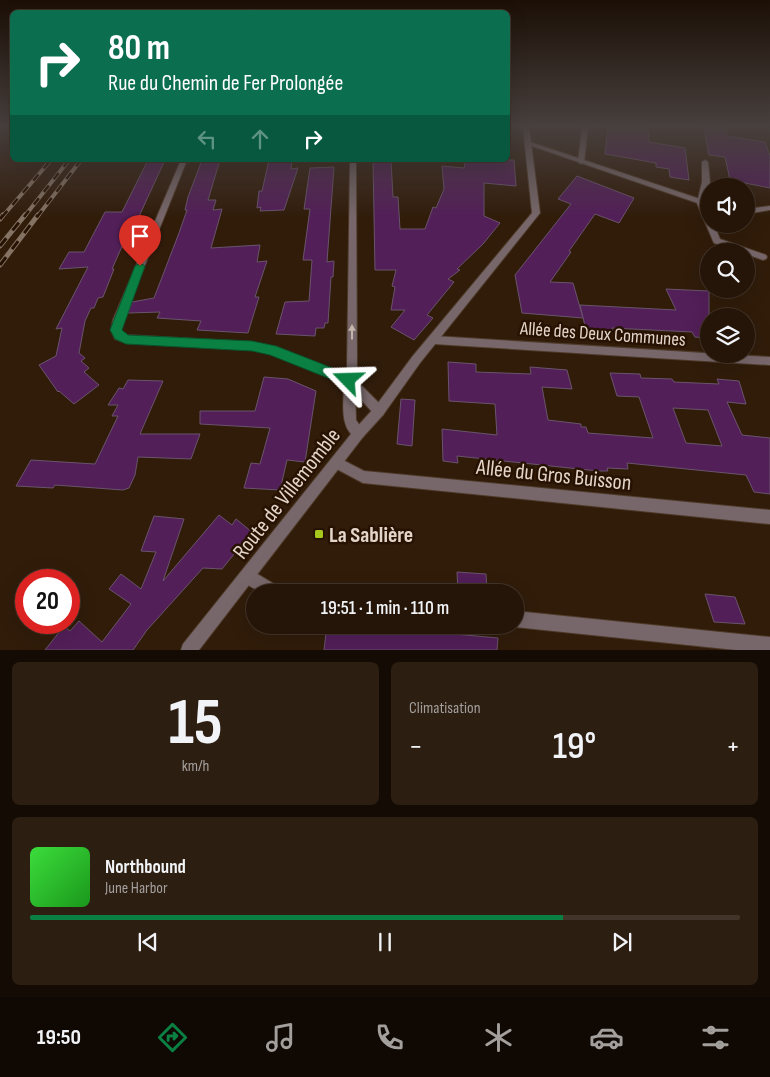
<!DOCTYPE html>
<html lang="fr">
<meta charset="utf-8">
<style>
:root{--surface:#251508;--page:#2d1e12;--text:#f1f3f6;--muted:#a39f9c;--line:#423429;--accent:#0b8043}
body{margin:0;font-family:"Sofia Sans Condensed",sans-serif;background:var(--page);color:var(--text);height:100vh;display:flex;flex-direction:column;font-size:19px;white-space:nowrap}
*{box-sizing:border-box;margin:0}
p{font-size:16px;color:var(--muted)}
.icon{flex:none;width:28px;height:28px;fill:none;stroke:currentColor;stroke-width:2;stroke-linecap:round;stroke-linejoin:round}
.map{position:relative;height:650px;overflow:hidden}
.sheet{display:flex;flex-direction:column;gap:12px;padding:12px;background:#140c04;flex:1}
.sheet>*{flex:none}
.guide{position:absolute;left:10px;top:10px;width:500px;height:152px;border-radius:8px;box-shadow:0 5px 20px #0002,0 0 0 1px var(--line);background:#0b6e4f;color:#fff;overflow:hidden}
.fabs{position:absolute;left:700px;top:178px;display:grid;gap:10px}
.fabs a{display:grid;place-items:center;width:55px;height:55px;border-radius:50%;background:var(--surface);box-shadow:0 5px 20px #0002,0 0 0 1px var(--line);font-size:25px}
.speed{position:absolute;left:15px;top:569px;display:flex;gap:10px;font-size:25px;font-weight:700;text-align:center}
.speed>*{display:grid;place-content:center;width:65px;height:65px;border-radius:50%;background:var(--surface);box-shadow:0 5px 20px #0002,0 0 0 1px var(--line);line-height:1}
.speed .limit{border:8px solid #d22;background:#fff;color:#111}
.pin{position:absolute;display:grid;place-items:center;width:42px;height:42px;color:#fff;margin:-51px -21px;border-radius:50% 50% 50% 0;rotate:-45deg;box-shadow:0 0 5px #0007}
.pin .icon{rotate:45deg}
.me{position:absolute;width:55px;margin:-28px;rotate:292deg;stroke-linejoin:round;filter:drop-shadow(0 0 4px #0008)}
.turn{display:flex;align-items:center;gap:18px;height:105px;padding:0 15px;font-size:22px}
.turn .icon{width:65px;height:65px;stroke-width:2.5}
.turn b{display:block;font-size:35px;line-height:42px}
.lanes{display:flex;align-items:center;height:48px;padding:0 15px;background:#0003;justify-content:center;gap:25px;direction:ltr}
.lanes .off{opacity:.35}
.big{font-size:38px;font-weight:600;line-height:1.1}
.sheet .tile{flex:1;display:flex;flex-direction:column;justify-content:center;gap:8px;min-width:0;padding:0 18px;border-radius:8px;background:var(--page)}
.sheet .dial{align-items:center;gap:0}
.dial b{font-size:65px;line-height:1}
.song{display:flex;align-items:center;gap:15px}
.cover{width:60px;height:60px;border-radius:8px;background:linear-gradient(135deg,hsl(120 70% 55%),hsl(120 70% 35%))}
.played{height:5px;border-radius:2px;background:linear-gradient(90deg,var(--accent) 75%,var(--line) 75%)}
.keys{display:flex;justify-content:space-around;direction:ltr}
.heat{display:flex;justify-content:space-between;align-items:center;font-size:28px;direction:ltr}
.sheet .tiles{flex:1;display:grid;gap:12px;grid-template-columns:1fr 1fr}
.tile:last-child{grid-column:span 2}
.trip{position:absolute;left:246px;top:584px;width:278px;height:50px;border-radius:25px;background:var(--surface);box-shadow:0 5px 20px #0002,0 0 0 1px var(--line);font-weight:600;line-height:50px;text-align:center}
.menu{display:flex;height:80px;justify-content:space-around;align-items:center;background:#0f0803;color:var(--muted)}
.menu .icon{width:35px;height:35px}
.menu .selected{color:var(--accent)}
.menu b{font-size:22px;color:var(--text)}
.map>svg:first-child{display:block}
.building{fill:#521f58;stroke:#69546b;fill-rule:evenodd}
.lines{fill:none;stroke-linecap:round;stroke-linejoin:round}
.service-casing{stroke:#4e3a29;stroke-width:2}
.minor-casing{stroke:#4e3a29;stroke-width:2}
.tertiary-casing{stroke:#4e3a29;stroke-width:2}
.service{fill:#77676a;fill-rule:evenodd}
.minor{fill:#77676a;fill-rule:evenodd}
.tertiary{fill:#77676a;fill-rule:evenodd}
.rail-far1-casing{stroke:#847263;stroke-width:4}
.rail-casing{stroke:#847263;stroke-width:5}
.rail-far1{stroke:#271202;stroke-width:2.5;stroke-dasharray:8;stroke-linecap:butt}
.rail{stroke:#271202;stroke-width:3;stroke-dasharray:10;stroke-linecap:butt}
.oneway{fill:#c3b4ad}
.route{fill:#0b8043;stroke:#07532c}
.poi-dot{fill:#a8c71c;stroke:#271202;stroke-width:2}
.labels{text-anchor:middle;stroke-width:5;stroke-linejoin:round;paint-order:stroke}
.street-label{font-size:19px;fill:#e4d5ca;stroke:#271202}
.near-street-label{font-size:22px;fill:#e4d5ca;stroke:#271202}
.near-poi-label{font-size:22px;font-weight:bold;fill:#e4d5ca;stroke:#271202;text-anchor:start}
</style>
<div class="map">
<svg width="770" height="650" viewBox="0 0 770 650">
<rect width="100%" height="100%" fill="#311c0a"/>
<g class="building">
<path d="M608,127H648L649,142L685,148L689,180L670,177L669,169L656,167V163L605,154Z"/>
<path d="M704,127H725L727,136L765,142L770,156V188L730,180L725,157L709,155Z"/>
<path d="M148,160H165L135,225L131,226L112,269H114L103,297L98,298L94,308H91L85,321L79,353L85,358L81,361L89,368L84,372L99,385L74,404L59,391L58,392L39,365L56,356L62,328L56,329L88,267L59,269L69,252H84L105,212H122Z"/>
<path d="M202,160H220L208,200H216L213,210L222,209L211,248L260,245L257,262L267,261L255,297H259L248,333L197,330L201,321L157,318L160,312L128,313L132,302L154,298L179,233L187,210H185L188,197Z"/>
<path d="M269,160H292L291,169L298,168L284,210L260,211L261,207L257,208L259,191H262Z"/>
<path d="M466,160H514L516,186L484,183V216L500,223L483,244L457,269L460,270L448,279L454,282L427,315L433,318L414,340L391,327L405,310H391L395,287L392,286L396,270H375L373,161H391L393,197H398L400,229H425L433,207L436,208L444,189L442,166L464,168Z"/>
<path d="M334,167L327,262L334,261L333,277H331L328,323H325L324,328H316L315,336L276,334L285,302L309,301L312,260H303L310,209H304L310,168Z"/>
<path d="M577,176L634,198L619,223L595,214L569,251L571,252L550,282L573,283L583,318L522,313L515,275L571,204L558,199Z"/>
<path d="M666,289L709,291V338L695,337L692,332L612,328L613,331L586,330L580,305L676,310Z"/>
<path d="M448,362L476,364V372L531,374L530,367L567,370L572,389L542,387L548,420L581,424V427H586L588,433L653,438L639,397L617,396L610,373L640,374L641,378L672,379L674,382L719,384L717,379L739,381L746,404L727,402L742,435L770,438V494L754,492L746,475L627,463L628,469L607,468L608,471H598L457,456L458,463L443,461L442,429L497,435L495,404L449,401ZM673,408L708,410L722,446L686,443Z"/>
<path d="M264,377L288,379L316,391L305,462L287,460L280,490L244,488L251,463L260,464L270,428L200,424V411H255Z"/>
<path d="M128,380L163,381L140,434H200L191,459L138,457L135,475L129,488L123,490L55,485L53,488L16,486L31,460L95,464L118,416H112L118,405H108L119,388L123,389Z"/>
<path d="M401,399L415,400L412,446L397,444Z"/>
<path d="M219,515L232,525L236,519L252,532L222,569L203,568L147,630L133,650H45L64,626L70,631L79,621L102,642L131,604L109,589L121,574L141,589L156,552L141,551L154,516L184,519L163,581Z"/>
<path d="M457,572L486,574L487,592H458Z"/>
<path d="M705,594L735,597L745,624L714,622Z"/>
<path d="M327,625H357L498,638L497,650H324Z"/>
</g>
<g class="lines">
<g class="service-casing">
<g id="service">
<path d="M582,127H588L584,162L581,164L578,162Z"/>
<path d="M181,160H187L123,320L121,330L123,333L127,335L252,342L276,347L353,377L355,380L356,420L365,433L363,437L359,439C338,431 344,401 344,383L271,354L252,350L126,343L115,339L111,330L113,320Z"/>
<path d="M705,160L708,162L710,182L705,203L709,212V224H714L720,239L766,255L767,257L766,259L763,260L746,254V251H738L714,243L713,241L697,203L702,182V162Z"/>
<path d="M249,569L279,587L281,592C267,592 248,592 242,576L244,571Z"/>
<path d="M515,611L770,637V650H736L515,627L511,625H515Z"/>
</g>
</g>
<g class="minor-casing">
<g id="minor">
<path d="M526,142H530L709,202V207L526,144Z"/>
<path d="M350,160H356L357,368L355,379L383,407L385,411L383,415L379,416L375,415L343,380L347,368Z"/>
<path d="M770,206V210L746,214V209Z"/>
<path d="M434,336L770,357V365L434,344L430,343L429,340L430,337Z"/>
<path d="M337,457L364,471L770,510V524L363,483L333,467L331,463L333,459Z"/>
</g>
</g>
<g class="tertiary-casing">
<path id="tertiary" d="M523,127H529L540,213L420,363L383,415L363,437L199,650H181L183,644L355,429L375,407L412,357L532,213Z"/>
</g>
<use href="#service" class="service"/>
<use href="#minor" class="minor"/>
<use href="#tertiary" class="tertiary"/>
<g class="rail-far1-casing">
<g id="rail-far1">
<path d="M2,217L51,160"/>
<path d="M24,217L69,160"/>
<path d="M37,217L81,160"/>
</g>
</g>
<g class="rail-casing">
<g id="rail">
<path d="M0,219L3,215"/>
<path d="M0,246L25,215"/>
<path d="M0,265L38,215"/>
</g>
</g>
<use href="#rail-far1" class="rail-far1"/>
<use href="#rail" class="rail"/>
</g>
<defs><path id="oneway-solid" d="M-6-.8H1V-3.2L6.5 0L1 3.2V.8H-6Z" transform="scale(1.25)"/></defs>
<use class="oneway" href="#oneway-solid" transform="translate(352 332) rotate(-90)"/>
<linearGradient id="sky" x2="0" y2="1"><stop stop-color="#1b0f06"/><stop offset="0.58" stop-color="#48403e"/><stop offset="1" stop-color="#48403e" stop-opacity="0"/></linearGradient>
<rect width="770" height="218" fill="url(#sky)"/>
<path class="route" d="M140,263L145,266L122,330L128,335L252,341L276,346L353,376L355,380L353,384L348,386L270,355L252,351L126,344L115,339L110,330L135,266Z"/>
<rect class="poi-dot" x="314" y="529" width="10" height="10" rx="2.5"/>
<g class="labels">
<g class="street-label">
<text transform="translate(603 333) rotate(4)" y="7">Allée des Deux Communes</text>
</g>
<g class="near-street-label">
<text transform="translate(554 474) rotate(6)" y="8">Allée du Gros Buisson</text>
<text transform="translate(286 493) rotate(-52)" y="8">Route de Villemomble</text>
</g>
<g class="near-poi-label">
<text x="329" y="542">La Sablière</text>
</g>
</g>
</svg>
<div class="fabs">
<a><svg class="icon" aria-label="sound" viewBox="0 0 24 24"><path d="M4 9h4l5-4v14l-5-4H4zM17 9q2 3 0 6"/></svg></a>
<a><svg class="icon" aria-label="search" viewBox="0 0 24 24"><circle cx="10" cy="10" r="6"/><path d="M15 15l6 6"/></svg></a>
<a><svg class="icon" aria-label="layers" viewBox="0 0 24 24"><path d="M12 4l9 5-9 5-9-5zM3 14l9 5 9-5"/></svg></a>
</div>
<div class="speed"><div class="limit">20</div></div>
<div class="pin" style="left:140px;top:266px;background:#d93025"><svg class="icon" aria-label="arrive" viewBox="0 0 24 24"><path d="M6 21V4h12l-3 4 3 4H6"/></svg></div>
<svg class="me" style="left:348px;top:380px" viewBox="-20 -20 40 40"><path d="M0-17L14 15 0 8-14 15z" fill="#0b8043" stroke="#fff" stroke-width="4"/></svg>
<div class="trip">19:51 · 1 min · 110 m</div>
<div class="guide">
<div class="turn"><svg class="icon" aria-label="right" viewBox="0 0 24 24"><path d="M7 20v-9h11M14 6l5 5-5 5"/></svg><div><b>80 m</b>Rue du Chemin de Fer Prolongée</div></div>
<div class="lanes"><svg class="icon off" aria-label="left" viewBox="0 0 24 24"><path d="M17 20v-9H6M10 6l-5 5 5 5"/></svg><svg class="icon off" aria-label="ahead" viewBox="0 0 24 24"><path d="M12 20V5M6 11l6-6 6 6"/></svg><svg class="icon" aria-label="right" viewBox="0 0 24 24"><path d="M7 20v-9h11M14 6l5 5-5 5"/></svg></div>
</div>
</div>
<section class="sheet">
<div class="tiles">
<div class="tile dial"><b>15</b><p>km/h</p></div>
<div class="tile"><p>Climatisation</p>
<div class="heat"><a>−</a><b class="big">19°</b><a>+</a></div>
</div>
<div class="tile">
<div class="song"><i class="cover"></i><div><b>Northbound</b><p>June Harbor</p></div></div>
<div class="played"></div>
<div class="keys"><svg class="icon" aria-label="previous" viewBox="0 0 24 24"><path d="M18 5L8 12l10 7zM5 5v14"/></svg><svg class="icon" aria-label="pause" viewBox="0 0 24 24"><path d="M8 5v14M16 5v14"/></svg><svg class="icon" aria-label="next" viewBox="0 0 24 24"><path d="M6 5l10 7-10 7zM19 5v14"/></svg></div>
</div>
</div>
</section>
<nav class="menu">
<b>19:50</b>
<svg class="icon selected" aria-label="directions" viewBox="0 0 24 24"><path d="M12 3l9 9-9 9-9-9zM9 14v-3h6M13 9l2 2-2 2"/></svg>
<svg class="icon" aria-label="music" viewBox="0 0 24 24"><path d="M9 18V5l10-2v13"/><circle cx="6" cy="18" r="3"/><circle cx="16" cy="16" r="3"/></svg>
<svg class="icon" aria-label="phone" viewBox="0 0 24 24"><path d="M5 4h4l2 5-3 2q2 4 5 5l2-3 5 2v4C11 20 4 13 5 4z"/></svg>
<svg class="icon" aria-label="climate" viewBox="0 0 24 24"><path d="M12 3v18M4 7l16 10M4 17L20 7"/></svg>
<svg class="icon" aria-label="car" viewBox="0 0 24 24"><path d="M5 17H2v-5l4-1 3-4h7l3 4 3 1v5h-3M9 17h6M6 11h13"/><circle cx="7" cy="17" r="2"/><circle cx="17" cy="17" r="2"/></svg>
<svg class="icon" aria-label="filters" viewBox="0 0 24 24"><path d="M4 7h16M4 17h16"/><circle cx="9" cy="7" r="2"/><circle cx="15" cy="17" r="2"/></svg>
</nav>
